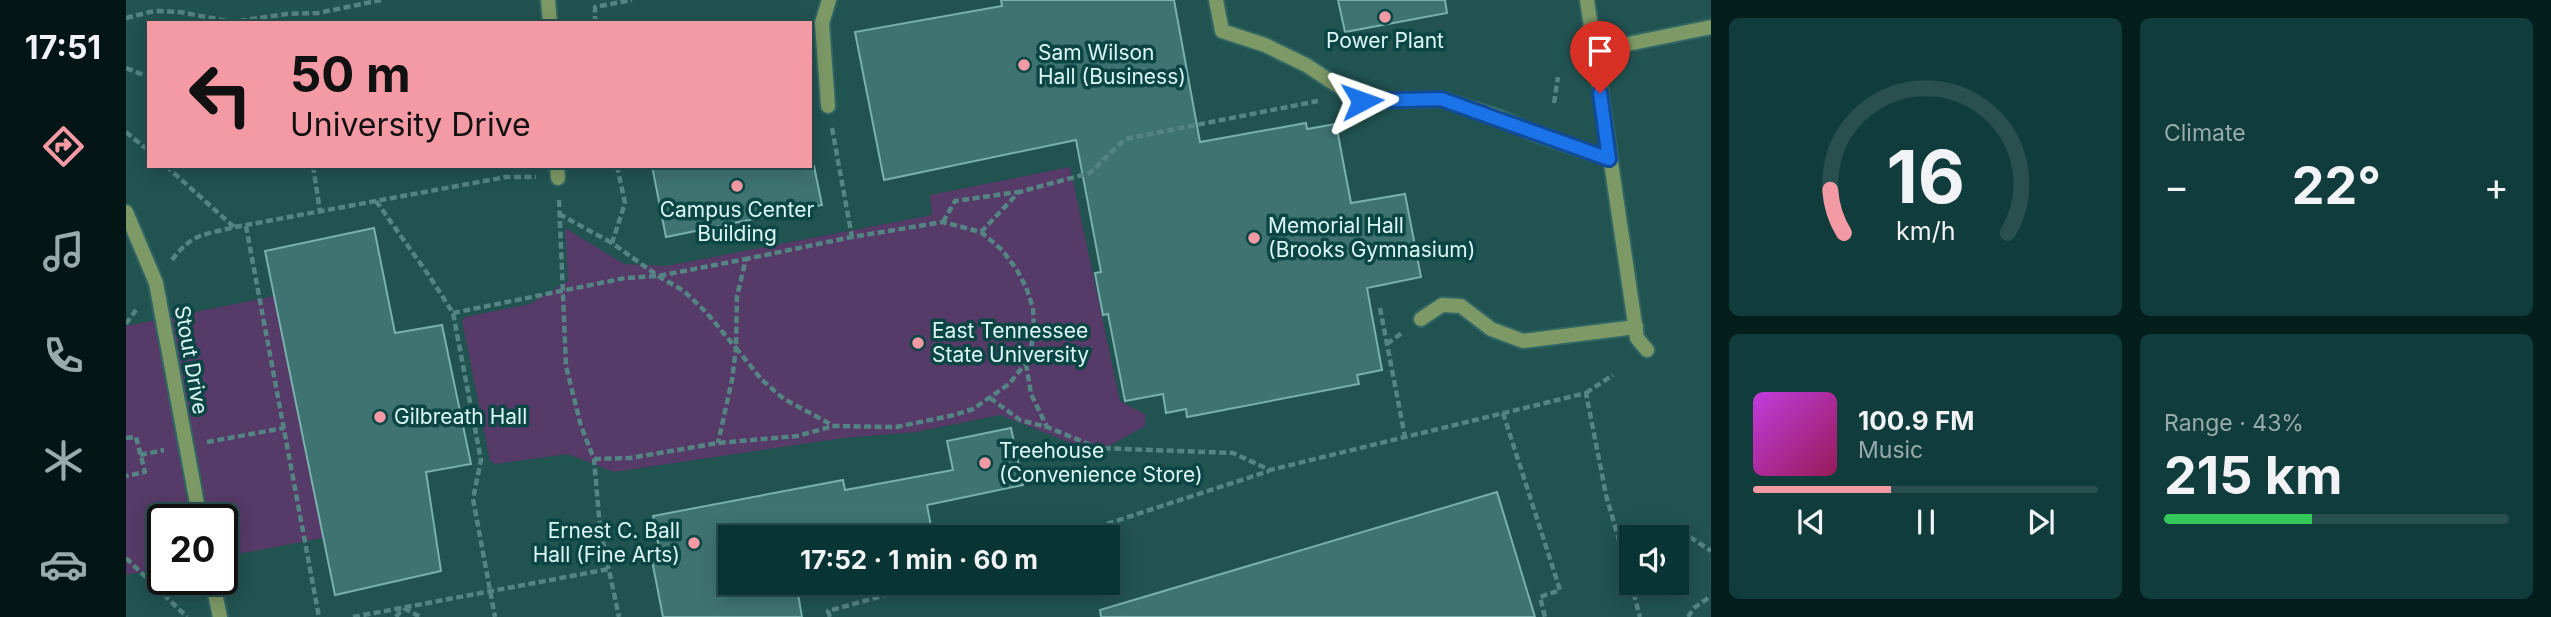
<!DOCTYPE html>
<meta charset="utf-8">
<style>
:root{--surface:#083434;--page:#113c3c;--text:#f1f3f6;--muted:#98aaac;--line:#294f4f;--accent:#f49aa5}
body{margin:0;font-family:Inter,sans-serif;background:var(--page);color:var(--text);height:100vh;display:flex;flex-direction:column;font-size:26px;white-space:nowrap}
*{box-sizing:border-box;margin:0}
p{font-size:23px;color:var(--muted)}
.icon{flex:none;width:38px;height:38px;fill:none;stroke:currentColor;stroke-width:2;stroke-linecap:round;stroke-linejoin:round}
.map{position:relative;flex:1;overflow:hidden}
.drawer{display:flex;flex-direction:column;gap:18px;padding:18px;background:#041d1d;width:840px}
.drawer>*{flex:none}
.banner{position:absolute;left:21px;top:21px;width:665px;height:147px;border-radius:0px;box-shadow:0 4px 18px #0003,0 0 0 2px var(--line);background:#f49aa5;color:#111;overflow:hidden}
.buttons{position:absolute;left:1493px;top:525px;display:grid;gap:14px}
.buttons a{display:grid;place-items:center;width:70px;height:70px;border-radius:0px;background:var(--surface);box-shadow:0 4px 18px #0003,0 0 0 2px var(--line);font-size:35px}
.speed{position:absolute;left:21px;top:504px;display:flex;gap:14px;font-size:35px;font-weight:700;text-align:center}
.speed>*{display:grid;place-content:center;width:91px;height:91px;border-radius:50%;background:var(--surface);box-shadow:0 4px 18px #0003,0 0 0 2px var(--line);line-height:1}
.speed .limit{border:4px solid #111;border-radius:10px;background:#fff;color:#111}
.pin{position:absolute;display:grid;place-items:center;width:60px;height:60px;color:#fff;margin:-72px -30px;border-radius:50% 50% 50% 0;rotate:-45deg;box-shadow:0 0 7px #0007}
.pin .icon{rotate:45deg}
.me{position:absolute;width:77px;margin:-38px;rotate:86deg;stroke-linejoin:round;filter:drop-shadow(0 0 5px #0008)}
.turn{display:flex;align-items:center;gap:24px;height:147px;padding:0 28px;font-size:32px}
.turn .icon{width:91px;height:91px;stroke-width:2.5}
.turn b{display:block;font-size:49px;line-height:60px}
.big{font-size:52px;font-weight:700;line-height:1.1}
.drawer .widget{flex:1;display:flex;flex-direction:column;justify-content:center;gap:10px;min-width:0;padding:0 24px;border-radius:10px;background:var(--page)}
.drawer .dial{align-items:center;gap:0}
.dial svg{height:182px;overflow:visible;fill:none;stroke:var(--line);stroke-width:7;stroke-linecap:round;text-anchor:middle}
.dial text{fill:var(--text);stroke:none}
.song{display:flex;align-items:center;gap:21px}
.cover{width:84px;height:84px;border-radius:10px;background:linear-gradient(135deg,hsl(290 70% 55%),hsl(330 70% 35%))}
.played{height:7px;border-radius:4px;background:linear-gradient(90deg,var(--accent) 40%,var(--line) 40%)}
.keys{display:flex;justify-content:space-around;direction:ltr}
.heat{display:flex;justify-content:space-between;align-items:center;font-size:38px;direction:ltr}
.charge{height:10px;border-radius:5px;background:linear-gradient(90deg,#34c759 43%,var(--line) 0)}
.drawer .tiles{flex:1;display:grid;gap:18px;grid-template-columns:repeat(2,1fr)}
.trip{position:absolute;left:592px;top:525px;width:402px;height:70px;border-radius:0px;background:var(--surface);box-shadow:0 4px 18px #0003,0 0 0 2px var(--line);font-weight:700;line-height:70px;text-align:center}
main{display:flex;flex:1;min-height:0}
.dock{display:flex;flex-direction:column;width:126px;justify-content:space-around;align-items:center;background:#031515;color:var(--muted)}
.dock .icon{width:49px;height:49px}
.dock .on{color:var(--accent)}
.dock b{font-size:32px;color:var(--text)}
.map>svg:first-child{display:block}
.built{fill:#215351;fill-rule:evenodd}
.green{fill:#563a67}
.building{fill:#3e7371;stroke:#79afac;stroke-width:2}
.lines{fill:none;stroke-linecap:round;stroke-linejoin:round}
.service-casing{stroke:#306664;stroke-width:18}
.pedestrian-casing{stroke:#306664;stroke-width:18}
.minor-casing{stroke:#306664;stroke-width:18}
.path{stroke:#548483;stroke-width:4.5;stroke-dasharray:7 3.5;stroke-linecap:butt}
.service{stroke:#7d9966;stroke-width:14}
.pedestrian{stroke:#7d9966;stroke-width:14}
.minor{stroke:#7d9966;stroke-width:14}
.route-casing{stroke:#114b97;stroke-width:18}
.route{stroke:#1a73e8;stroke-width:12}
.poi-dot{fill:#f49aa5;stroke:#0b4645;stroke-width:2.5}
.labels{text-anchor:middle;stroke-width:7;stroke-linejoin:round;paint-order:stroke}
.poi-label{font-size:21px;fill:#dbf6f4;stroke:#0b4645;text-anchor:start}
.street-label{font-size:21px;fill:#dbf6f4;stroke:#0b4645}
</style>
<main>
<nav class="dock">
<b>17:51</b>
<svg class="icon on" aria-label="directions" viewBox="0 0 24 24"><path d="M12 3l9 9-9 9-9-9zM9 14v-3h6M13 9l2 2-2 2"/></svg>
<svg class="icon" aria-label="music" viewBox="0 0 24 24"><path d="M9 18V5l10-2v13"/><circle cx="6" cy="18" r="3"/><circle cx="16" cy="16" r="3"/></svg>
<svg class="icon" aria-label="phone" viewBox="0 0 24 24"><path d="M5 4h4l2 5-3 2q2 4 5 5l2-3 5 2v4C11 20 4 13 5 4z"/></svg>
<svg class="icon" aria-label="climate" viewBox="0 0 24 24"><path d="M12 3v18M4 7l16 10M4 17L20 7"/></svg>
<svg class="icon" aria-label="car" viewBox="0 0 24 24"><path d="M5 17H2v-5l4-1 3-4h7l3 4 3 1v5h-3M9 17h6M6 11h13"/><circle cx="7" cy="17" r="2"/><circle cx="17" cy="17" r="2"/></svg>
</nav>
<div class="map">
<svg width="1585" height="617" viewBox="0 0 1585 617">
<rect width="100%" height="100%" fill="#0b4645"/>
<path class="built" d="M0,0H1585V617H0ZM23,23H684V166H23ZM37,520H96V579H37ZM604,537H982V583H604ZM1505,537H1550V583H1505Z"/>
<g class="green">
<path d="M944,167L994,401L1020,415L1019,426L970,453L874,415L790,432L717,438L488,472L442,454L369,464L364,461L336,321L339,317L404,304L442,281L439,228L498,264L540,266L806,215L804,195Z"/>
<path d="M148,296L197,538L96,557V520H37V568L0,575V326Z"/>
</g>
<g class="building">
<path d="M875,0H1048L1074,142L1180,123L1181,129L1210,124L1225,203L1279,194L1295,277L1241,288L1256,370L1231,375L1233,384L1061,417L1060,409L1040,413L1037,394L999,401L982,314L977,315L969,273L975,272L950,140L758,180L729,32L876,6Z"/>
<path d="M1212,0H1319L1321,13L1219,32Z"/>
<path d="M526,166H688L696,205L540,237Z"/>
<path d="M248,228L269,333L316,325L345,464L300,472L315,571L209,595L139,251Z"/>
<path d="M885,428L897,485L801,505L807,537H604V583H629L632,596L671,588L676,617H537L524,550L533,548L527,516L717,480L719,490L827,470L821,441Z"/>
<path d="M1371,492L1409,617H975L974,610Z"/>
</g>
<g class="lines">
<g class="service-casing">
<g id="service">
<path d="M1090,0L1096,31L1139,45L1180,65L1235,101L1315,99L1373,117L1409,134L1483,159"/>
<path d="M1295,319L1316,305L1335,306L1365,329L1397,341L1510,327"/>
</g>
</g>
<g class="pedestrian-casing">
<g id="pedestrian">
<path d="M422,0L424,23"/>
<path d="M431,166L432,178"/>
</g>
</g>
<g class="minor-casing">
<g id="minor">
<path d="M1461,0L1511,338L1521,350"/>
<path d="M1467,51L1585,27"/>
<path d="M702,106L696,23L703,0"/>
<path d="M0,212L30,283L74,520"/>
<path d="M86,579L94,617"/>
</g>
</g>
<g class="path">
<path d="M0,18L28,11L54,12L106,22L160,14L192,13L255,0"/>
<path d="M469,23V7L506,0"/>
<path d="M0,68L23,77"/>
<path d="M1428,103L1432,77"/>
<path d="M706,128L726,237"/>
<path d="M0,132L23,151"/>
<path d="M40,166L108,227"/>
<path d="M187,166L194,211"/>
<path d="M491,166L499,203L486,243L532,276L558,291L580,312L610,348L606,380L592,443"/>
<path d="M433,200L440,366L455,426L468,459L474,528L493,617"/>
<path d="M250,201L304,277L327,313L355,460L347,499L369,617"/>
<path d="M433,214L486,243"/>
<path d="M817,222L829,201L892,192"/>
<path d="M120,226L193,617"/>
<path d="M855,232L893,192L964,173L999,139L1192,101"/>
<path d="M46,260C66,233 78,235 109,227L380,177H410"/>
<path d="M1254,308L1279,437"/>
<path d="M327,313L499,278L532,276L620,259"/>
<path d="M0,324L10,310"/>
<path d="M1261,344L1277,332"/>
<path d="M900,364L905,394L921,427"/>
<path d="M1460,393L1487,375"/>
<path d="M864,398L894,420L921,427L972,448L1107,453L1144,470L1460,393L1480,495L1505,582"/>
<path d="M1377,413L1434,590L1414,597L1419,617"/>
<path d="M0,438L10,437L19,472L0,476"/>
<path d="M81,442L158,428"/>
<path d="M14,455L38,450"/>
<path d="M468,459L504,458L592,443L671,436L708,426L770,427L824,416L847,409L883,384L900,363L905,348L908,330L907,308L900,287L891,270L876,250L855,232L817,222L726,237L620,259L611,296L610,348L636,380L658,399L708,426"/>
<path d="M941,537L1143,471"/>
<path d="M1564,537L1585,551"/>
<path d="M0,558L61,617"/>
<path d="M1505,583L1514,617"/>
<path d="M278,608L294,617"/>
<path d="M227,617L483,569"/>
<path d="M270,617L277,608"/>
<path d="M704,617L702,611L803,583"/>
<path d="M1562,617L1568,608L1585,596"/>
</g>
<use href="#service" class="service"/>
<use href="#pedestrian" class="pedestrian"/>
<use href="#minor" class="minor"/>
</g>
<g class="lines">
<g class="route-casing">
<path id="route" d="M1236,101L1315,99L1483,159L1474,93"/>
</g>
<use href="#route" class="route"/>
</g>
<g class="poi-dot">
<circle cx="1259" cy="17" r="7"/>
<circle cx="898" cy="65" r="7"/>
<circle cx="611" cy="186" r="7"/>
<circle cx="1128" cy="238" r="7"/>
<circle cx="792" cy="343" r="7"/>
<circle cx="254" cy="417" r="7"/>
<circle cx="859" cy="463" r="7"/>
<circle cx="568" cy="543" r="7"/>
</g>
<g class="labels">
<g class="poi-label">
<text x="1259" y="48" text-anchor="middle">Power Plant</text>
<text x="912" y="60">Sam Wilson<tspan x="912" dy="24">Hall (Business)</tspan></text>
<text x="611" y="217" text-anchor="middle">Campus Center<tspan x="611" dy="24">Building</tspan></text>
<text x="1142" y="233">Memorial Hall<tspan x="1142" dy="24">(Brooks Gymnasium)</tspan></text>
<text x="806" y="338">East Tennessee<tspan x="806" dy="24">State University</tspan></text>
<text x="268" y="424">Gilbreath Hall</text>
<text x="873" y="458">Treehouse<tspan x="873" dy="24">(Convenience Store)</tspan></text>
<text x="554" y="538" text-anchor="end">Ernest C. Ball<tspan x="554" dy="24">Hall (Fine Arts)</tspan></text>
</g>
<g class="street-label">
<text transform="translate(65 360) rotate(80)" y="7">Stout Drive</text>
</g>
</g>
</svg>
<div class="buttons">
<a><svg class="icon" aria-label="sound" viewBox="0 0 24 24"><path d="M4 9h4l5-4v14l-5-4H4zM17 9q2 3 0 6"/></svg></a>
</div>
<div class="speed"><div class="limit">20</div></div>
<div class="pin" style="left:1474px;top:93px;background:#d93025"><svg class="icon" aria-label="arrive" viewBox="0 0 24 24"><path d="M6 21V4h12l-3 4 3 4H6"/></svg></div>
<svg class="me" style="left:1236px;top:101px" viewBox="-20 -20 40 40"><path d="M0-17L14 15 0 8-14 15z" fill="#1a73e8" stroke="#fff" stroke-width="4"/></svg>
<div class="trip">17:52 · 1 min · 60 m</div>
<div class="banner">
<div class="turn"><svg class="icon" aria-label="left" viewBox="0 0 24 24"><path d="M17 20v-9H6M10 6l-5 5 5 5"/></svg><div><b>50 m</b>University Drive</div></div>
</div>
</div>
<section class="drawer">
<div class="tiles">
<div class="widget dial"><svg viewBox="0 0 100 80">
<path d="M14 69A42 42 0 1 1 86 69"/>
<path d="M14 69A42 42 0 0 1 8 50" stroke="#f49aa5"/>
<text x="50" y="56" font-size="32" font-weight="700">16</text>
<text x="50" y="72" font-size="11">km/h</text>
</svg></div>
<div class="widget"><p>Climate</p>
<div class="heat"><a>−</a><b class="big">22°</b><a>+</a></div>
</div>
<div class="widget">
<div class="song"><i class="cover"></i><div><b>100.9 FM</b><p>Music</p></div></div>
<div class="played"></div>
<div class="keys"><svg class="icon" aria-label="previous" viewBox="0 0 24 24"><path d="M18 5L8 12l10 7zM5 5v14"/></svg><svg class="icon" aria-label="pause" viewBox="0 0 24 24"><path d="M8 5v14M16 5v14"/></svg><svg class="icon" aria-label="next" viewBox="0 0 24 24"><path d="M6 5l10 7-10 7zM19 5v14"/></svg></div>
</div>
<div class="widget"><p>Range · 43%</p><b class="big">215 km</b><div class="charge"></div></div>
</div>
</section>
</main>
